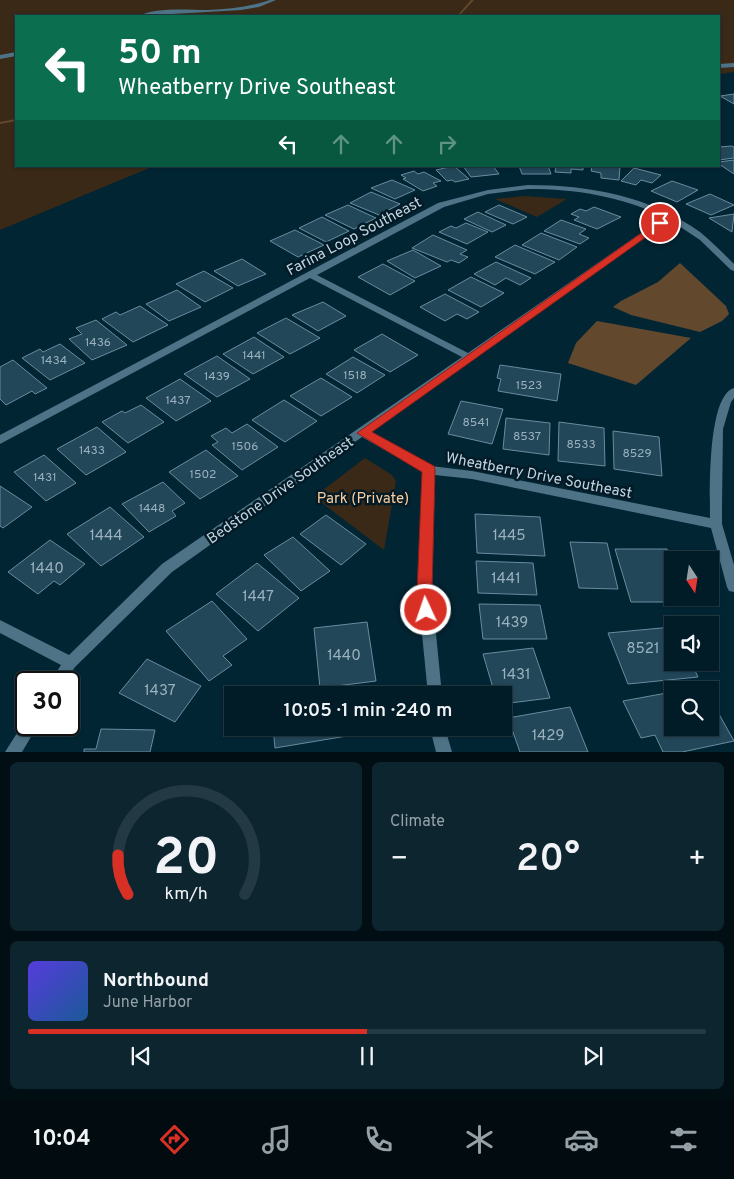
<!DOCTYPE html>
<meta charset="utf-8">
<style>
:root{--surface:#021c27;--page:#0c252f;--text:#f1f3f6;--muted:#96a1a7;--line:#233a44;--accent:#d93025}
body{margin:0;font-family:Overpass,sans-serif;background:var(--page);color:var(--text);height:100vh;display:flex;flex-direction:column;font-size:19px;white-space:nowrap}
*{box-sizing:border-box;margin:0}
p{font-size:16px;color:var(--muted)}
.icon{flex:none;width:28px;height:28px;fill:none;stroke:currentColor;stroke-width:2;stroke-linecap:round;stroke-linejoin:round}
.map{position:relative;height:752px;overflow:hidden}
.sheet{display:flex;flex-direction:column;gap:10px;padding:10px;background:#010f15;flex:1}
.sheet>*{flex:none}
.guide{position:absolute;left:15px;top:15px;width:705px;height:152px;border-radius:0px;box-shadow:0 1px 4px #0004,0 0 0 1px var(--line);background:#0b6e4f;color:#fff;overflow:hidden}
.needle{width:32px;rotate:168deg}
.fabs{position:absolute;left:664px;top:551px;display:grid;gap:10px}
.fabs a{display:grid;place-items:center;width:55px;height:55px;border-radius:0px;background:var(--surface);box-shadow:0 1px 4px #0004,0 0 0 1px var(--line);font-size:25px}
.speed{position:absolute;left:15px;top:671px;display:flex;gap:10px;font-size:25px;font-weight:700;text-align:center}
.speed>*{display:grid;place-content:center;width:65px;height:65px;border-radius:50%;background:var(--surface);box-shadow:0 1px 4px #0004,0 0 0 1px var(--line);line-height:1}
.speed .limit{border:2px solid #111;border-radius:8px;background:#fff;color:#111}
.pin{position:absolute;display:grid;place-items:center;width:42px;height:42px;color:#fff;margin:-21px;border:2px solid #fff;border-radius:50%;box-shadow:0 1px 5px #0007}
.me{position:absolute;width:55px;margin:-28px;rotate:357deg;stroke-linejoin:round;filter:drop-shadow(0 0 4px #0008)}
.turn{display:flex;align-items:center;gap:18px;height:105px;padding:0 20px;font-size:22px}
.turn .icon{width:65px;height:65px;stroke-width:2.5}
.turn b{display:block;font-size:35px;line-height:42px}
.lanes{display:flex;align-items:center;height:48px;padding:0 20px;background:#0003;justify-content:center;gap:25px;direction:ltr}
.lanes .off{opacity:.35}
.big{font-size:38px;font-weight:600;line-height:1.1}
.sheet .tile{flex:1;display:flex;flex-direction:column;justify-content:center;gap:8px;min-width:0;padding:0 18px;border-radius:8px;background:var(--page)}
.sheet .dial{align-items:center;gap:0}
.dial svg{height:130px;overflow:visible;fill:none;stroke:var(--line);stroke-width:7;stroke-linecap:round;text-anchor:middle}
.dial text{fill:var(--text);stroke:none}
.song{display:flex;align-items:center;gap:15px}
.cover{width:60px;height:60px;border-radius:8px;background:linear-gradient(135deg,hsl(250 70% 55%),hsl(210 70% 35%))}
.played{height:5px;border-radius:2px;background:linear-gradient(90deg,var(--accent) 50%,var(--line) 50%)}
.keys{display:flex;justify-content:space-around;direction:ltr}
.heat{display:flex;justify-content:space-between;align-items:center;font-size:28px;direction:ltr}
.sheet .tiles{flex:1;display:grid;gap:10px;grid-template-columns:1fr 1fr}
.tile:last-child{grid-column:span 2}
.trip{position:absolute;left:224px;top:686px;width:288px;height:50px;border-radius:0px;background:var(--surface);box-shadow:0 1px 4px #0004,0 0 0 1px var(--line);font-weight:600;line-height:50px;text-align:center}
.dock{display:flex;height:80px;justify-content:space-around;align-items:center;background:#010b10;color:var(--muted)}
.dock .icon{width:35px;height:35px}
.dock .on{color:var(--accent)}
.dock b{font-size:22px;color:var(--text)}
.map>svg:first-child{display:block}
.green{fill:#392916}
.water{fill:#62492e}
.lines{fill:none;stroke-linecap:round;stroke-linejoin:round}
.stream{fill:#62492e;fill-rule:evenodd}
.building{fill:#224759;stroke:#698c9f}
.service{fill:#4f7386;fill-rule:evenodd}
.minor{fill:#4f7386;fill-rule:evenodd}
.route{fill:#d93025;stroke:#8d1f18}
.labels{text-anchor:middle;stroke-width:5;stroke-linejoin:round;paint-order:stroke}
.number-label{font-size:12px;fill:#9ab1be}
.street-label{font-size:15px;fill:#c2d4df;stroke:#031b27}
.park-label{font-size:15px;fill:#fcce9d;stroke:#031b27}
.near-number-label{font-size:15px;fill:#9ab1be}
</style>
<div class="map">
<svg width="734" height="752" viewBox="0 0 734 752">
<rect width="100%" height="100%" fill="#022534"/>
<g class="green">
<path d="M0,0H734V72L719,74V16H16V166H154L0,230Z"/>
<path d="M524,196L567,199L537,217L495,199Z"/>
<path d="M365,458L392,475L396,481L384,550L314,497Z"/>
</g>
<g class="water">
<path d="M680,263L726,306L729,314L722,321L700,332L631,315L613,307L621,301L658,282Z"/>
<path d="M597,321L691,338L636,385L568,363L576,343Z"/>
</g>
<g class="lines">
<g class="stream">
<path d="M471,0H474L459,16H457Z"/>
<path d="M16,119V121L0,124V122Z"/>
</g>
</g>
<g class="building">
<path d="M734,94V104L720,96Z"/>
<path d="M732,146L734,147V158L719,160V147Z"/>
<path d="M734,160V174L719,164V162Z"/>
<path d="M454,166L469,179L455,182L452,180L447,181L436,170Z"/>
<path d="M463,166H493L499,174L471,177Z"/>
<path d="M519,166H548L551,174H522Z"/>
<path d="M556,166H583V170L571,169V173L555,172Z"/>
<path d="M592,166H620L619,180L601,178V173L591,171Z"/>
<path d="M634,168L661,175L652,183L641,180L636,185L621,181Z"/>
<path d="M414,171L418,174L424,172L441,181L433,183L437,186L423,191L403,179L406,178L401,175Z"/>
<path d="M392,180L415,190L395,199L371,188Z"/>
<path d="M672,181L698,190L677,202L651,191Z"/>
<path d="M371,192L400,204L379,215L350,203Z"/>
<path d="M710,194L734,205L711,215L686,204Z"/>
<path d="M348,205L376,218L354,229L325,215Z"/>
<path d="M499,205L527,217L513,224L485,212Z"/>
<path d="M594,207L621,217L597,229L574,220L579,217L571,214L580,209L586,211Z"/>
<path d="M478,212L506,225L492,232L464,219Z"/>
<path d="M734,214L732,232L709,218Z"/>
<path d="M322,217L349,231L326,242L299,228Z"/>
<path d="M561,220L586,229L579,234L589,238L580,244L544,231Z"/>
<path d="M466,223L488,232L467,244L439,232L451,226L456,228Z"/>
<path d="M295,230L324,245L298,257L270,241Z"/>
<path d="M541,233L577,247L559,260L522,245Z"/>
<path d="M433,235L467,250L460,254L468,257L459,263L451,260L447,262L412,248Z"/>
<path d="M515,245L555,262L535,274L495,257Z"/>
<path d="M413,250L441,266L415,278L387,261Z"/>
<path d="M242,259L266,274L238,286L214,271Z"/>
<path d="M496,262L531,278L520,285L506,278L495,285L474,274Z"/>
<path d="M383,264L415,281L390,295L358,277Z"/>
<path d="M204,271L233,288L205,302L176,284Z"/>
<path d="M471,277L504,293L481,307L448,290Z"/>
<path d="M177,290L201,307L169,321L146,304Z"/>
<path d="M445,294L479,312L467,319L457,314L445,321L420,307Z"/>
<path d="M323,302L346,316L318,331L292,315Z"/>
<path d="M140,306L168,325L133,342L102,319L116,312L120,315Z"/>
<path d="M286,318L320,338L290,354L257,333Z"/>
<path d="M96,320L127,345L92,360L69,339L82,334L76,328Z"/>
<path d="M382,334L418,355L390,372L354,350Z"/>
<path d="M254,337L284,357L253,374L223,354Z"/>
<path d="M60,344L85,363L50,380L22,358L40,349L43,352Z"/>
<path d="M217,356L250,379L217,397L184,374Z"/>
<path d="M353,357L385,375L357,393L326,374Z"/>
<path d="M13,360L47,388L35,394L32,391L6,405L0,399V367Z"/>
<path d="M500,365L561,374L557,401L498,391L501,379L497,378Z"/>
<path d="M321,378L352,397L321,416L290,396Z"/>
<path d="M180,379L211,401L176,421L146,398Z"/>
<path d="M284,400L317,421L285,442L252,420Z"/>
<path d="M461,401L503,409L492,444L448,434Z"/>
<path d="M141,405L164,422L128,443L102,422L122,411L125,413Z"/>
<path d="M506,418L550,423L549,455L503,449Z"/>
<path d="M559,422L604,428L605,466L558,461Z"/>
<path d="M247,424L278,447L242,470L212,445L218,442L211,436L226,428L232,433Z"/>
<path d="M97,427L126,452L86,475L57,449Z"/>
<path d="M613,431L659,437L662,476L614,469Z"/>
<path d="M206,450L238,476L200,499L169,472Z"/>
<path d="M44,455L76,483L46,501L14,472Z"/>
<path d="M163,482L185,503L172,511L176,516L149,532L122,504Z"/>
<path d="M0,486L32,507L3,528L0,526Z"/>
<path d="M110,507L144,537L101,566L67,534Z"/>
<path d="M475,514L540,517L545,556L477,553Z"/>
<path d="M326,515L366,544L341,565L300,534Z"/>
<path d="M293,537L330,571L301,591L264,555Z"/>
<path d="M50,540L85,564L60,585L54,581L38,594L8,572Z"/>
<path d="M570,542L607,543L618,589L579,588Z"/>
<path d="M615,549H667L672,566V598H683L685,602H631Z"/>
<path d="M476,561L533,563L537,595L478,593Z"/>
<path d="M257,563L299,598L258,631L216,594Z"/>
<path d="M212,601L247,639L223,656L232,665L209,681L166,631Z"/>
<path d="M479,604L540,605L547,639H483Z"/>
<path d="M367,622L376,681L320,688L314,628Z"/>
<path d="M672,627V662H691L698,677L628,684L608,633Z"/>
<path d="M533,648L550,698L502,704V695H495L483,654Z"/>
<path d="M147,659L201,686L175,722L119,693Z"/>
<path d="M672,692V728H710V698L734,741L682,752H663L655,735L641,738L623,701Z"/>
<path d="M570,707L588,752H520L508,718Z"/>
<path d="M273,728H364L365,733L275,748Z"/>
<path d="M101,729L155,730L150,752H84V749H96Z"/>
</g>
<g class="lines">
<g class="service">
<path d="M270,0H276L259,7L241,10L138,16C157,7 186,10 208,10C229,9 249,7 270,0Z"/>
<path d="M16,52V56L0,59V55Z"/>
<path d="M734,63V67L719,68V64Z"/>
</g>
<g class="minor">
<path d="M528,185C589,185 650,196 700,232C712,242 723,253 734,264V271L731,270L700,240L670,220L370,432L431,466L472,471L710,518C710,494 707,396 734,388V398L731,402L723,429L722,505V524L734,565V592L729,591L727,587L711,528L472,479L435,475L432,593L442,695H428L418,593L423,472L362,437L172,572L75,667L65,682H50L61,665L0,633V620L69,655L162,564L462,357L310,278L0,444V435L438,203L488,190ZM528,189C576,189 620,196 664,217L468,353L317,275L444,207L488,194Z"/>
<path d="M26,719V725H38L22,752H5Z"/>
<path d="M430,728H445L452,752H436Z"/>
</g>
</g>
<path class="route" d="M660,220L664,223L663,225L372,432L434,466L435,470L432,593L434,610L432,615L426,617L421,615L417,593L422,472L357,433Z"/>
<g class="labels">
<g class="number-label">
<text x="98" y="346">1436</text>
<text x="254" y="359">1441</text>
<text x="54" y="364">1434</text>
<text x="355" y="379">1518</text>
<text x="217" y="380">1439</text>
<text x="529" y="389">1523</text>
<text x="178" y="404">1437</text>
<text x="476" y="426">8541</text>
<text x="527" y="440">8537</text>
<text x="581" y="448">8533</text>
<text x="245" y="450">1506</text>
<text x="92" y="454">1433</text>
<text x="637" y="457">8529</text>
<text x="203" y="478">1502</text>
<text x="45" y="481">1431</text>
<text x="152" y="512">1448</text>
</g>
<g class="street-label">
<text transform="translate(354 236) rotate(-28)" y="5">Farina Loop Southeast</text>
<text transform="translate(539 475) rotate(11)" y="5">Wheatberry Drive Southeast</text>
<text transform="translate(280 490) rotate(-35)" y="5">Bedstone Drive Southeast</text>
</g>
<g class="park-label">
<text x="363" y="503">Park (Private)</text>
</g>
<g class="near-number-label">
<text x="106" y="540">1444</text>
<text x="509" y="540">1445</text>
<text x="47" y="573">1440</text>
<text x="506" y="583">1441</text>
<text x="258" y="601">1447</text>
<text x="512" y="627">1439</text>
<text x="643" y="653">8521</text>
<text x="344" y="660">1440</text>
<text x="516" y="679">1431</text>
<text x="160" y="695">1437</text>
<text x="548" y="740">1429</text>
</g>
</g>
</svg>
<div class="fabs">
<a><svg class="needle" viewBox="-14 -14 28 28"><path d="M0-13l5 13h-10z" fill="#e53935"/><path d="M0 13l5-13h-10z" fill="#96a1a7"/></svg></a>
<a><svg class="icon" aria-label="sound" viewBox="0 0 24 24"><path d="M4 9h4l5-4v14l-5-4H4zM17 9q2 3 0 6"/></svg></a>
<a><svg class="icon" aria-label="search" viewBox="0 0 24 24"><circle cx="10" cy="10" r="6"/><path d="M15 15l6 6"/></svg></a>
</div>
<div class="speed"><div class="limit">30</div></div>
<div class="pin" style="left:660px;top:223px;background:#d93025"><svg class="icon" aria-label="arrive" viewBox="0 0 24 24"><path d="M6 21V4h12l-3 4 3 4H6"/></svg></div>
<svg class="me" style="left:426px;top:610px" viewBox="-20 -20 40 40"><circle r="17" fill="#d93025" stroke="#fff" stroke-width="3"/><path d="M0-11L8 9 0 5-8 9z" fill="#fff"/></svg>
<div class="trip">10:05 · 1 min · 240 m</div>
<div class="guide">
<div class="turn"><svg class="icon" aria-label="left" viewBox="0 0 24 24"><path d="M17 20v-9H6M10 6l-5 5 5 5"/></svg><div><b>50 m</b>Wheatberry Drive Southeast</div></div>
<div class="lanes"><svg class="icon" aria-label="left" viewBox="0 0 24 24"><path d="M17 20v-9H6M10 6l-5 5 5 5"/></svg><svg class="icon off" aria-label="ahead" viewBox="0 0 24 24"><path d="M12 20V5M6 11l6-6 6 6"/></svg><svg class="icon off" aria-label="ahead" viewBox="0 0 24 24"><path d="M12 20V5M6 11l6-6 6 6"/></svg><svg class="icon off" aria-label="right" viewBox="0 0 24 24"><path d="M7 20v-9h11M14 6l5 5-5 5"/></svg></div>
</div>
</div>
<section class="sheet">
<div class="tiles">
<div class="tile dial"><svg viewBox="0 0 100 80">
<path d="M14 69A42 42 0 1 1 86 69"/>
<path d="M14 69A42 42 0 0 1 8 45" stroke="#d93025"/>
<text x="50" y="56" font-size="32" font-weight="700">20</text>
<text x="50" y="72" font-size="11">km/h</text>
</svg></div>
<div class="tile"><p>Climate</p>
<div class="heat"><a>−</a><b class="big">20°</b><a>+</a></div>
</div>
<div class="tile">
<div class="song"><i class="cover"></i><div><b>Northbound</b><p>June Harbor</p></div></div>
<div class="played"></div>
<div class="keys"><svg class="icon" aria-label="previous" viewBox="0 0 24 24"><path d="M18 5L8 12l10 7zM5 5v14"/></svg><svg class="icon" aria-label="pause" viewBox="0 0 24 24"><path d="M8 5v14M16 5v14"/></svg><svg class="icon" aria-label="next" viewBox="0 0 24 24"><path d="M6 5l10 7-10 7zM19 5v14"/></svg></div>
</div>
</div>
</section>
<nav class="dock">
<b>10:04</b>
<svg class="icon on" aria-label="directions" viewBox="0 0 24 24"><path d="M12 3l9 9-9 9-9-9zM9 14v-3h6M13 9l2 2-2 2"/></svg>
<svg class="icon" aria-label="music" viewBox="0 0 24 24"><path d="M9 18V5l10-2v13"/><circle cx="6" cy="18" r="3"/><circle cx="16" cy="16" r="3"/></svg>
<svg class="icon" aria-label="phone" viewBox="0 0 24 24"><path d="M5 4h4l2 5-3 2q2 4 5 5l2-3 5 2v4C11 20 4 13 5 4z"/></svg>
<svg class="icon" aria-label="climate" viewBox="0 0 24 24"><path d="M12 3v18M4 7l16 10M4 17L20 7"/></svg>
<svg class="icon" aria-label="car" viewBox="0 0 24 24"><path d="M5 17H2v-5l4-1 3-4h7l3 4 3 1v5h-3M9 17h6M6 11h13"/><circle cx="7" cy="17" r="2"/><circle cx="17" cy="17" r="2"/></svg>
<svg class="icon" aria-label="filters" viewBox="0 0 24 24"><path d="M4 7h16M4 17h16"/><circle cx="9" cy="7" r="2"/><circle cx="15" cy="17" r="2"/></svg>
</nav>
